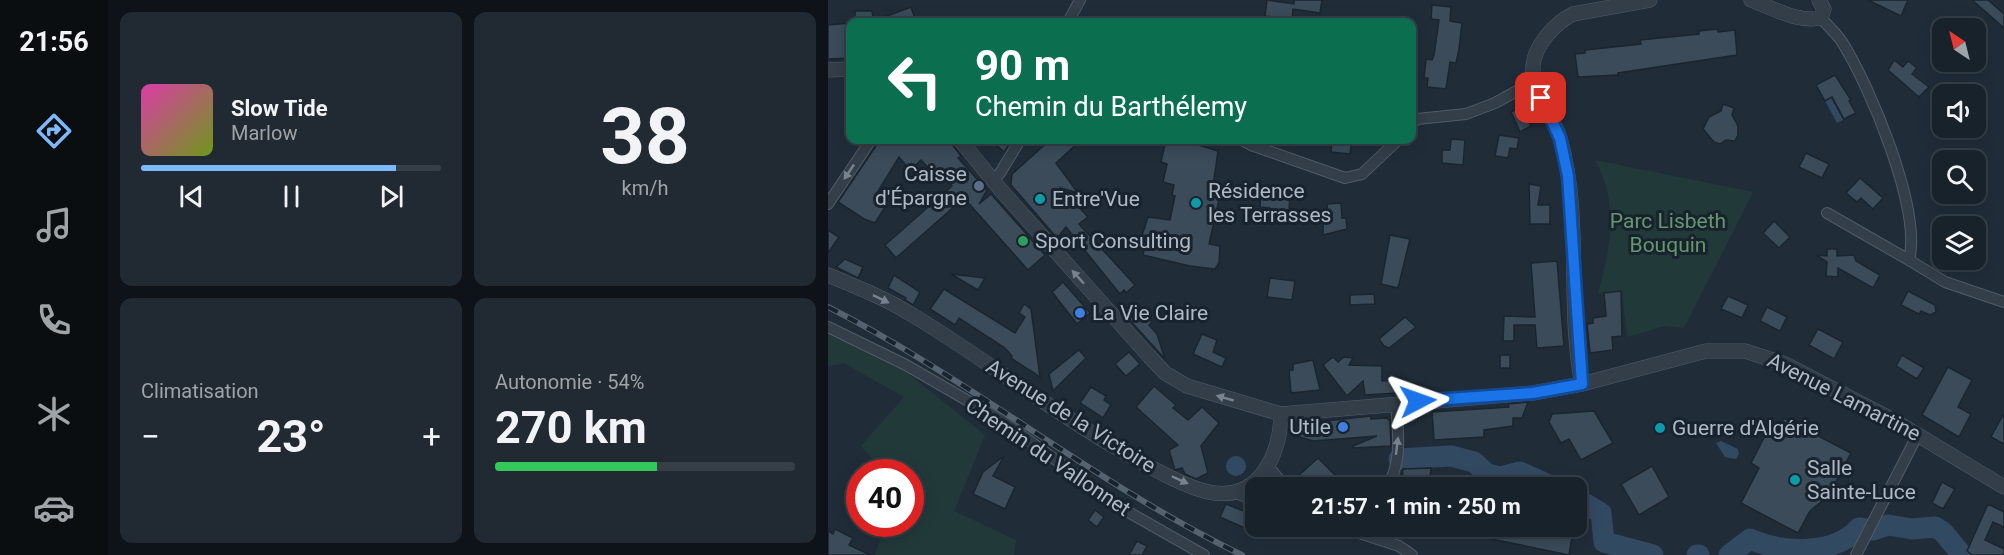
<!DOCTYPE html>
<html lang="fr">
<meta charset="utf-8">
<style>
:root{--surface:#18222b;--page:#212a33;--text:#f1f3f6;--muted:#9fa4a9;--line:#363f47;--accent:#7db8fc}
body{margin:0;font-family:Roboto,sans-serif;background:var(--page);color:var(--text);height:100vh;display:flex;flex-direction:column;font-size:22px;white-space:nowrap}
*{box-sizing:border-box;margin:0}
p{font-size:20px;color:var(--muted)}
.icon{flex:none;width:33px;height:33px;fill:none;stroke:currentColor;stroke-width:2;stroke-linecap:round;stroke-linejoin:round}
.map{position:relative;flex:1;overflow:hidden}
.side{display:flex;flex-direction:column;gap:12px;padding:12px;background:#0d1318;width:720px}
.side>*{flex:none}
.banner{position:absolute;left:18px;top:18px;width:570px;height:126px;border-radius:12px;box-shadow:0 3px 15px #0003,0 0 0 2px var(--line);background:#0b6e4f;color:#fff;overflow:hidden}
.needle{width:39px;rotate:325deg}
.buttons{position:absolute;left:1104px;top:18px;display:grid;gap:12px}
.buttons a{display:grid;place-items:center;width:54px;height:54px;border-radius:12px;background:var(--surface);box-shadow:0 3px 15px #0003,0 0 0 2px var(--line);font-size:30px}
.speed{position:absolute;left:18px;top:459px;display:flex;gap:12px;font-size:30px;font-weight:700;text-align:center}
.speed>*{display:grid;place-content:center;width:78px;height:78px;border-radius:50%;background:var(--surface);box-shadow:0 3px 15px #0003,0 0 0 2px var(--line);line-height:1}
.speed .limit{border:9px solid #d22;background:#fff;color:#111}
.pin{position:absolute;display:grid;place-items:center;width:51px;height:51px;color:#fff;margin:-26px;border-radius:12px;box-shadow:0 3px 9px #0006}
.me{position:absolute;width:66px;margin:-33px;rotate:86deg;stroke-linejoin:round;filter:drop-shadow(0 0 4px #0008)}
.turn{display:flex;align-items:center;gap:21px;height:126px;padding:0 30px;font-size:27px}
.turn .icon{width:78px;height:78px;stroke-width:2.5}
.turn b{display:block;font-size:42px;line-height:51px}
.big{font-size:45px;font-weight:700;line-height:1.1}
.side .widget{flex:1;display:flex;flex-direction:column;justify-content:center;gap:9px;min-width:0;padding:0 21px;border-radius:12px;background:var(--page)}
.side .dial{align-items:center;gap:0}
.dial b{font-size:78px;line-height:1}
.song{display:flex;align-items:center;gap:18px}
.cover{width:72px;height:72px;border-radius:9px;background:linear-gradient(135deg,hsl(320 70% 55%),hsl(80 70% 35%))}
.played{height:6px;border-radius:3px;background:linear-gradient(90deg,var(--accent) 85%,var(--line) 85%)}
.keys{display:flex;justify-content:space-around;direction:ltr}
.heat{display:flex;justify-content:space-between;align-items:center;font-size:33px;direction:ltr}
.charge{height:9px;border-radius:4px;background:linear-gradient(90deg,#34c759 54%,var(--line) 0)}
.side .tiles{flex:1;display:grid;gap:12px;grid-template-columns:repeat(2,1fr)}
.trip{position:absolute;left:417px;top:477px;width:342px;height:60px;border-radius:12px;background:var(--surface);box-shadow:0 3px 15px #0003,0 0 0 2px var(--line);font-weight:700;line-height:60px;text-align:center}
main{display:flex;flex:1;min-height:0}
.tab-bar{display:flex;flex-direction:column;width:108px;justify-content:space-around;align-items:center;background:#0a0e11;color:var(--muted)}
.tab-bar .icon{width:42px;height:42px}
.tab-bar .on{color:var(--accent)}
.tab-bar b{font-size:27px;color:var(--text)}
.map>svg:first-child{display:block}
.green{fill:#22393a}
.water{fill:#324962}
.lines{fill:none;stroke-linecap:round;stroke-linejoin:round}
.river{stroke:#324962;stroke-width:21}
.building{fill:#3b4b59;stroke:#1b2530;stroke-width:1.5}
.minor-casing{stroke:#515c67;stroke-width:12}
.tertiary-casing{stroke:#515c67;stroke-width:15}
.minor{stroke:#333e49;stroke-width:10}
.tertiary{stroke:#333e49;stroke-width:14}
.rail-casing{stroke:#556371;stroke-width:6}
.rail{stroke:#19232e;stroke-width:4;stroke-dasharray:11;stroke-linecap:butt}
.oneway{fill:#77828e}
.route-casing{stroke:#114b97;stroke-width:15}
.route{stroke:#1a73e8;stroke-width:10}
.service-dot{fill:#5c6f8a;stroke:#19232e;stroke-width:2}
.culture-dot{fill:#0f9aa8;stroke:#19232e;stroke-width:2}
.leisure-dot{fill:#2e9e5b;stroke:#19232e;stroke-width:2}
.shop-dot{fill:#3f7fe0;stroke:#19232e;stroke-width:2}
.labels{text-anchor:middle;stroke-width:6;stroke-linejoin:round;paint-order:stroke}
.poi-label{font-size:21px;fill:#aeb9c6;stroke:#19232e;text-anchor:start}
.park-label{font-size:21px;fill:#64986c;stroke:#19232e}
.street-label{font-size:21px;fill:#aeb9c6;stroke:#19232e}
</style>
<main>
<nav class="tab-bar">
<b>21:56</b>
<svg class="icon on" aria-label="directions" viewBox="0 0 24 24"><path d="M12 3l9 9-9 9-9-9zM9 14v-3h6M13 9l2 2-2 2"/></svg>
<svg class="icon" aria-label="music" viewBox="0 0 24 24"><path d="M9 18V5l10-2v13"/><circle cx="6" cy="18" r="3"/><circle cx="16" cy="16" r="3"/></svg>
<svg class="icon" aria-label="phone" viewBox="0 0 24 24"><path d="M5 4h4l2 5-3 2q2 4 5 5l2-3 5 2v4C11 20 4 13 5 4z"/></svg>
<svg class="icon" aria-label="climate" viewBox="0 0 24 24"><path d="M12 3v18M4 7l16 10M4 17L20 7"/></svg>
<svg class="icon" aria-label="car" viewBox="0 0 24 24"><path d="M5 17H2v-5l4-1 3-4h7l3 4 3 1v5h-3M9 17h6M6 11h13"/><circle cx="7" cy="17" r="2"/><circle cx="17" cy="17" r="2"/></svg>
</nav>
<section class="side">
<div class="tiles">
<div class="widget">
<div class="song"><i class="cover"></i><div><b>Slow Tide</b><p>Marlow</p></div></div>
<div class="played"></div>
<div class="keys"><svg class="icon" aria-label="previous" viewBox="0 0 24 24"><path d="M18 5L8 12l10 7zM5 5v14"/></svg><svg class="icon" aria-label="pause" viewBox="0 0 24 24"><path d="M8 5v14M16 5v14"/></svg><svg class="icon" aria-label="next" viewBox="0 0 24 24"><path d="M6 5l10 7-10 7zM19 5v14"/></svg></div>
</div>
<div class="widget dial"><b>38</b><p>km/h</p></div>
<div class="widget"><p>Climatisation</p>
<div class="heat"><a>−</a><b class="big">23°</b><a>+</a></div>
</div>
<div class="widget"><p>Autonomie · 54%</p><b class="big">270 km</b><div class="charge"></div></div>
</div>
</section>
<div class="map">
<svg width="1176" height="555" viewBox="0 0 1176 555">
<rect width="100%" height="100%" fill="#202d39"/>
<g class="green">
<path d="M767,160L925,192L856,328L837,326L799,337L794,291L770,293C783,249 791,201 767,160Z"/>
<path d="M0,334L78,372L157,435L126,511L188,540L186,555H47L58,524H82V472H56L33,446L76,397L16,363L0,366Z"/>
</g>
<g class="water">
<path d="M1003,98L1015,120L1009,123L997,101Z"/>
<path d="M893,441L910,449L911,454L908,459L897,457L888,443Z"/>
<circle cx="408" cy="466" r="10"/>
</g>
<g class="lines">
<g class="river">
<path d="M571,459L623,456L646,462L659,474L673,477L692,472L728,488"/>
<path d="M748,498L773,513L776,542L825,555"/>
<path d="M869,555H871"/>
<path d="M901,555L922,539C956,554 1007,555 1031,528L1045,530L1060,525L1084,529L1107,527L1115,532L1134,555"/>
</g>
</g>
<g class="building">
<path d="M439,0L466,4V0H494L492,13L465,9L464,20L437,16Z"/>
<path d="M1040,0H1080L1073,16Z"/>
<path d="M1144,0H1160L1176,14V28Z"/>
<path d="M604,5L623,7L622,21L634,23L631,49L628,63L622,62L618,89L599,87L600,78H596L598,59L604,60L606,55L611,20L603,19Z"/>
<path d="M83,7L87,19L80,22H27V11H44L46,21Z"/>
<path d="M22,23V58L0,59V25Z"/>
<path d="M890,29V32L907,30L909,55L790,73V75L750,77L747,54L757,53V50L813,44L812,40L871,34V31Z"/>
<path d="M1066,60L1075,67L1080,61L1089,68L1084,74L1101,87L1091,97L1060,70Z"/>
<path d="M1007,75L1023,100L1021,101L1028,113L1016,119L1004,97L997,101L988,85Z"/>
<path d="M895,104L906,108L904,115L910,126V135L907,141L898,140L892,144L886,142L875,129L881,117L893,111Z"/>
<path d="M693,107L703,126L692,132L683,112Z"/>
<path d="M671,135L691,138L689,149L682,148L680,158L667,156Z"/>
<path d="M623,139L637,140L635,165L614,163V150H622Z"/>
<path d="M52,140H121L133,156L130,158L159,190L151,204L163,194L217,255L200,270L136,198L68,258L57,245L124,186L111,172L108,176L93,160L82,170L71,157L47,196L59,204L47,223L36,219L10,202Z"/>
<path d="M163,140H184L176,152Z"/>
<path d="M222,140H253L228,163L250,193L233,188L260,217L251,224L307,285L298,293L296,290L292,294L238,227L229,238L183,185L184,174Z"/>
<path d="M338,140H365L364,143L390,151L384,193L392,195L381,244L392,246L391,263L387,269L362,266L315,255L316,250L310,248L320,217L342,220L347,196L344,195L346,185L335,182L339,164L333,162Z"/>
<path d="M504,140H524L522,154L503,152Z"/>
<path d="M978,153L1001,164L994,178L971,167Z"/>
<path d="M1032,178L1055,198L1045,209L1033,198L1029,202L1018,193Z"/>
<path d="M701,184L713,186L710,205H722V224H702Z"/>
<path d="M433,194L462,196L461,210L453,209V215H442V208L432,207Z"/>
<path d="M513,203L514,218H518L519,229L495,235V216H500L499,204Z"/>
<path d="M946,221L962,237L951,248L935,233Z"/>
<path d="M0,230L11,237L0,253Z"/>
<path d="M562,235L582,239L570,288L553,284Z"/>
<path d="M999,249H1009V256L1026,255L1028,261L1052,275L1045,288L1010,268V277L998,276L999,262L988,255L999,256Z"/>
<path d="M17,259L35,267L30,278L8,267Z"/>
<path d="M729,261L736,346L709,348L707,325H686V341H675L676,316L707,317L703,263Z"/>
<path d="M123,274L157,278L150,290Z"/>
<path d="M66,275L92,292L85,305L77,300L78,298L60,288Z"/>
<path d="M442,278L467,281L464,300L439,297Z"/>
<path d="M235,282L262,313L249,324L224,292Z"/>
<path d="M116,289L187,333L197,317L191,313L196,304L203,309L212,377L183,358L184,356L177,348L131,318L127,325L102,309Z"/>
<path d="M793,291L794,336L784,337L785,350L762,353L759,324L765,323V318L778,316L776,293Z"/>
<path d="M1080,291L1107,305L1108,312L1102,315L1093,311L1091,314L1073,305Z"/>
<path d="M546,294L547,304L522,305V295Z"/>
<path d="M900,296L920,305L914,318L893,309Z"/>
<path d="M939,307L959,317L952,331L932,321Z"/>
<path d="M307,308L315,318L318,315L324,322L321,325L329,334L337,359L298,316Z"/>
<path d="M577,317L588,327L561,348L556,346L551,339Z"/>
<path d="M990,329L1015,342L1006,359L981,345Z"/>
<path d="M374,334L389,340L385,352L398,358L394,367L365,354Z"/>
<path d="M251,350L258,358L225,391L221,374Z"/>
<path d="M301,352L312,364L298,376L287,364Z"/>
<rect x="672" y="355" width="10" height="13"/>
<path d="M1074,355L1096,368L1089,379L1068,366Z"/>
<path d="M505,357L510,362L516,357L525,358L521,365L554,366V381L568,380L569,393L537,395L535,381L519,396L495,365Z"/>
<path d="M485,360L492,390L463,393L461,370H465V364Z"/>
<path d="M1120,367L1144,380L1130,407L1143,414L1131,437L1094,415Z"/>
<path d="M326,386L348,405L345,408L360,420L374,407L391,423L373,446L380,473L368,479L357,474L354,468L347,470L341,450L350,445L308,407Z"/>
<path d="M263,387L278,396L276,400L283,405L275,418L252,403Z"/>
<path d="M700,402L694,418H685V426L656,430V437L606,440L604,412L681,407L680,404Z"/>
<path d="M766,411L785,443L753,460L741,439L733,443L721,422L724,414Z"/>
<path d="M1176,413V444L1163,437Z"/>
<path d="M543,416V419L559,418L562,421L563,446L526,448L525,446L549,436L485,441L468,436L479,423Z"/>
<path d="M956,418L1023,453L1002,493H997L993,502L982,511L970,533L913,503L931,468L923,463L944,422L952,426Z"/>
<path d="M176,456L165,476L187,487L177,509L145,494L155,472Z"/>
<path d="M490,458L520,488H485L471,475Z"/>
<path d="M824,466L841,497L811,515L793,484Z"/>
<path d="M603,468L601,488H574L575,469Z"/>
<path d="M1114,482L1127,489L1115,509L1104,503Z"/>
<path d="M398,504L428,516V533L392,517Z"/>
<path d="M1160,504L1176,512V527L1165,522L1157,540L1176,549V555H1144L1139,551Z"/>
<path d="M267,510L276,517L269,527L260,520Z"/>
<path d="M626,526H746L741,555L625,531Z"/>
<path d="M7,529L25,538L21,545L42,555H0V531L5,534Z"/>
<path d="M309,541L319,546L314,555H301Z"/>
</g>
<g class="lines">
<g class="minor-casing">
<g id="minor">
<path d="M993,18C1000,26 1009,34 1014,42C1042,86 1094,210 1081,260L1117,282L1176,302"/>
<path d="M240,22L252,0"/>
<path d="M584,124L589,119L638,114L667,103L705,82"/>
<path d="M414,140L423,145L517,178L534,174L570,140"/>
<path d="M165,180L172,173L192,140"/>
<path d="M0,204L43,140"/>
<path d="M999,213L1081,260"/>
<path d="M0,327L78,365L173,420L295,509L376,555"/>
<path d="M441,467L458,488"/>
<path d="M558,488C575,464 570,431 568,403"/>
<path d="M410,490L413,495L428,501"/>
<path d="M510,526L571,546L584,555"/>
<path d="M1028,555L1090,434"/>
</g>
</g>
<g class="tertiary-casing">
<g id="tertiary">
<path d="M923,0C945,8 969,23 993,18L996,9L991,0"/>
<path d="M0,70L22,69"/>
<path d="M132,140L172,189L321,356L337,373L359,386L453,414L705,393L754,384L878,351H917L957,364L1065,420L1176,487"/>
<path d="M0,275C29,287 59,299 86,316C154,357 218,407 287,447C311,461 360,490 386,493C433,499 452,453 453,414"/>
<path d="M754,384C738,304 755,218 732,138C724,113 703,93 705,66C706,46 727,23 745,14L822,0"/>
</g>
</g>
<use href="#minor" class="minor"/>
<use href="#tertiary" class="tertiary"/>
<g class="rail-casing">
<path id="rail" d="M0,307C144,380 269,485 414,555"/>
</g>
<use href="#rail" class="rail"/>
</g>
<defs><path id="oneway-solid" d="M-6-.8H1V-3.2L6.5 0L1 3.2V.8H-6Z" transform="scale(1.5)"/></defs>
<g class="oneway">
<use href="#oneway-solid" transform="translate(21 172) rotate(124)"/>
<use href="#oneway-solid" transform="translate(250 277) rotate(-132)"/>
<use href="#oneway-solid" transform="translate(53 299) rotate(26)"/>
<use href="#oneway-solid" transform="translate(397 398) rotate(-164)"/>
<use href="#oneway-solid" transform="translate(569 446) rotate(-83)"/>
<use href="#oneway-solid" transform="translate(352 480) rotate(24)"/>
</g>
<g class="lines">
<g class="route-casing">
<path id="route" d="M590,401L705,393L754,384L740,176L732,138L713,98"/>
</g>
<use href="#route" class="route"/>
</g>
<circle class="service-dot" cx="151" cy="186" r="6"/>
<g class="culture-dot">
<circle cx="212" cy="199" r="6"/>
<circle cx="368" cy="203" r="6"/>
<circle cx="832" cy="428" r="6"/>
<circle cx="967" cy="480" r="6"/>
</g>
<circle class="leisure-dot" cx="195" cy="241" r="6"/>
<g class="shop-dot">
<circle cx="252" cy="313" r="6"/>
<circle cx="515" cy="427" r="6"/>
</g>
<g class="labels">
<g class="poi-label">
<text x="139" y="181" text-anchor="end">Caisse<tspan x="139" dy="24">d'Épargne</tspan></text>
<text x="380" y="198">Résidence<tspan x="380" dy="24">les Terrasses</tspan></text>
<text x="224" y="206">Entre'Vue</text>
<text x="207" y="248">Sport Consulting</text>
<text x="264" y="320">La Vie Claire</text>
<text x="503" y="434" text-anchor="end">Utile</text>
<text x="844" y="435">Guerre d'Algérie</text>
<text x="979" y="475">Salle<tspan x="979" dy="24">Sainte-Luce</tspan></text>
</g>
<g class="park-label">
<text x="840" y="228">Parc Lisbeth<tspan x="840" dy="24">Bouquin</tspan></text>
</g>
<g class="street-label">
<text transform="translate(1016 397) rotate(27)" y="7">Avenue Lamartine</text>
<text transform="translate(243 416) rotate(32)" y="7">Avenue de la Victoire</text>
<text transform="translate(220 457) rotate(34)" y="7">Chemin du Vallonnet</text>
</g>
</g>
</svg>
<div class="buttons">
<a><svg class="needle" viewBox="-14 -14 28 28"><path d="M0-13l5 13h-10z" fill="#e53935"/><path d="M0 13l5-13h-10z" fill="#9fa4a9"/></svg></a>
<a><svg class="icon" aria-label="sound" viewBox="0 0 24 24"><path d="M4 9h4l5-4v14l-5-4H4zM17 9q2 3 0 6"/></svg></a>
<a><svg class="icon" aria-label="search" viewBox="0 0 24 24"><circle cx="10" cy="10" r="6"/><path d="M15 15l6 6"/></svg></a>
<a><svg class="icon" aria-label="layers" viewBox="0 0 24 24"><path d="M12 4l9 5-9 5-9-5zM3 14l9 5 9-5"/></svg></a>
</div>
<div class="speed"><div class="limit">40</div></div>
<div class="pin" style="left:713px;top:98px;background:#d93025"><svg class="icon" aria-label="arrive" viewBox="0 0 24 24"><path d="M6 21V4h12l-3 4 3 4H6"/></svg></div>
<svg class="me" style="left:590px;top:401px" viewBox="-20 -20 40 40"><path d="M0-17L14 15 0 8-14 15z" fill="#1a73e8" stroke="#fff" stroke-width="4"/></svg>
<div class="trip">21:57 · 1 min · 250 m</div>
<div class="banner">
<div class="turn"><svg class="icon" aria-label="left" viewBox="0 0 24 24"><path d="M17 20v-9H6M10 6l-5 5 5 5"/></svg><div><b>90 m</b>Chemin du Barthélemy</div></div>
</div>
</div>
</main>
